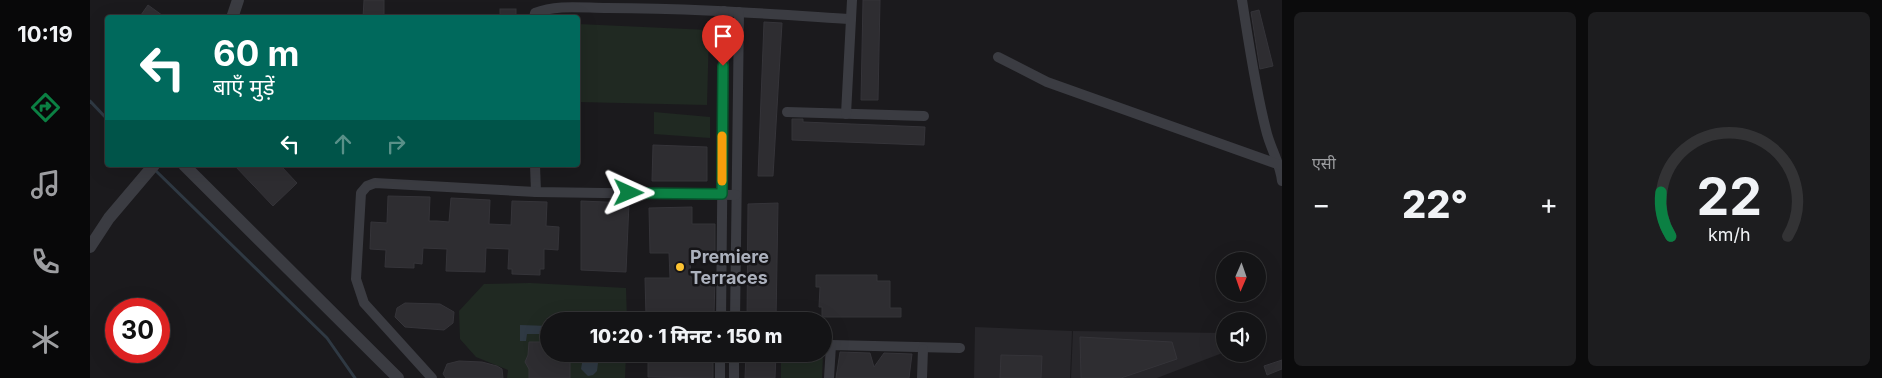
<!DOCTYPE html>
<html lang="hi">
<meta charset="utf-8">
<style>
:root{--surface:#141416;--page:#1d1d1f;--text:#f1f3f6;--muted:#9d9ea1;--line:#333335;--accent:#0b8043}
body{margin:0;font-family:Inter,"Noto Sans Devanagari",sans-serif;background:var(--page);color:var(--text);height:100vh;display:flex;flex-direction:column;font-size:19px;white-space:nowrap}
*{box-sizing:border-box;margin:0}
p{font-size:16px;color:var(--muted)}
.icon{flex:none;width:28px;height:28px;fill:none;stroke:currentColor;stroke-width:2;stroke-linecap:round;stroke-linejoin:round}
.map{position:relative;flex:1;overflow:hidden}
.panel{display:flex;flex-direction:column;gap:12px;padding:12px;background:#0b0b0c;width:600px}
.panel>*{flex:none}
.hud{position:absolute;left:15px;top:15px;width:475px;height:152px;border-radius:5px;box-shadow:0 5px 20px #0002,0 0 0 1px var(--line);background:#00695c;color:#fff;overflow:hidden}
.needle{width:32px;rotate:182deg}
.controls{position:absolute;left:1126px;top:252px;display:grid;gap:10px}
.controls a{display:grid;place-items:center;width:50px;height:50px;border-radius:50%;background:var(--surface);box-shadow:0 5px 20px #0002,0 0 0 1px var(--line);font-size:25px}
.speed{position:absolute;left:15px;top:298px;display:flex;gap:10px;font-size:25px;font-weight:700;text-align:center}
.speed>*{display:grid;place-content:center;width:65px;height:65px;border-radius:50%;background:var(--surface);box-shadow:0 5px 20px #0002,0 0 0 1px var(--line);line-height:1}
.speed .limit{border:8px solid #d22;background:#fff;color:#111}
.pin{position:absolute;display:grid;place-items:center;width:42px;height:42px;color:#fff;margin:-51px -21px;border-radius:50% 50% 50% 0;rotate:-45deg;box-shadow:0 0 5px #0007}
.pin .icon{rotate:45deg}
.me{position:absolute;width:55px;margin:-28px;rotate:91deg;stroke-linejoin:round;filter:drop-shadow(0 0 4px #0008)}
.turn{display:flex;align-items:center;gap:18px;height:105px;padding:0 25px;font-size:22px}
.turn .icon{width:65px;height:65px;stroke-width:2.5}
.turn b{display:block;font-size:35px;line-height:42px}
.lanes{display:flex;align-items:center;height:48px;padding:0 25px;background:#0003;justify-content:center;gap:25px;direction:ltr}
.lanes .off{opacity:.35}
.big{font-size:38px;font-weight:800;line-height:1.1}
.panel .widget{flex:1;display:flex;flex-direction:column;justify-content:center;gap:8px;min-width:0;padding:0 18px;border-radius:8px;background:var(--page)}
.panel .dial{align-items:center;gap:0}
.dial svg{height:130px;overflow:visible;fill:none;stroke:var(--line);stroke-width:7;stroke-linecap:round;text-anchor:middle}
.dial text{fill:var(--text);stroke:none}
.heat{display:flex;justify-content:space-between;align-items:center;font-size:28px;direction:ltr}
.panel .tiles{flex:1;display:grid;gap:12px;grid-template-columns:repeat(2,1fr)}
.trip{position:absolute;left:450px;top:312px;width:292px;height:50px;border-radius:25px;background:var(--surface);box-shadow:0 5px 20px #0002,0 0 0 1px var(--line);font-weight:800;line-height:50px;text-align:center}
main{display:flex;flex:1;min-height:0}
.dock{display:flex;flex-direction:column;width:90px;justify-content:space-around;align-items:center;background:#080809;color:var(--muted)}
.dock .icon{width:35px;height:35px}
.dock .selected{color:var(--accent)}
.dock b{font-size:22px;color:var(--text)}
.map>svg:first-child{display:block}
.built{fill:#27262a}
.green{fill:#202922}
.water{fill:#2f3943}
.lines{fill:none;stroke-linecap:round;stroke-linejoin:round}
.stream{stroke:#2f3943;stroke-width:3}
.building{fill:#2e2d31;stroke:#353439}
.minor{stroke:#3b3c42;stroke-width:10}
.tertiary{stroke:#3b3c42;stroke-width:12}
.route-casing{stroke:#07532c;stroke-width:12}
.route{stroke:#0b8043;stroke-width:9}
.slow{stroke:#f59e0b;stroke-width:9}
.poi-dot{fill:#fdc332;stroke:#161518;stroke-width:2}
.labels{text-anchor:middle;stroke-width:5;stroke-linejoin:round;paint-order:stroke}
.poi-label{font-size:18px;font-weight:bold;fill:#acb1bd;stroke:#161518;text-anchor:start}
</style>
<main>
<nav class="dock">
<b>10:19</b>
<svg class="icon selected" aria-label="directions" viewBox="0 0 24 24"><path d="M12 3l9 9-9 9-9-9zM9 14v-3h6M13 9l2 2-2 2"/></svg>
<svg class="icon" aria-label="music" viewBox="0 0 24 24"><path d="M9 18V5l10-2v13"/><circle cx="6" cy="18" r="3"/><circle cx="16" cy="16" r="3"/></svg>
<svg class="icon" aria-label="phone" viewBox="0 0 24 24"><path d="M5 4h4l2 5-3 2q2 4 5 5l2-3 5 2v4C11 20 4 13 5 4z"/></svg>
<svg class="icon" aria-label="climate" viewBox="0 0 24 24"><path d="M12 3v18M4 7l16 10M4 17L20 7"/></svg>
</nav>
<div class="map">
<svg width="1192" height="378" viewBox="0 0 1192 378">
<rect width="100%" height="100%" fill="#1b1a1d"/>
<g class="built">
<path d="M885,327L982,331L980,378H884Z"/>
<path d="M983,331L1135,333V352L1067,378H981Z"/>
</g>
<g class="green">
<path d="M488,24L619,30L617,105L488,102Z"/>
<path d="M564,112L620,117V138L564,134Z"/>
<path d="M440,283L536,288L537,321H459V354H536L535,378H417L418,370L386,357L370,339L369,311L394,284Z"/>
<path d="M691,354H733L732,378H691Z"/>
</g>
<g class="water">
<path d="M430,325L459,326V334H437L436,341H430Z"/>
<path d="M480,354H501L508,363L507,371L503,375L498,376L491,369L492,363Z"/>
</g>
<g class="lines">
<g class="stream">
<path d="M0,101L18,120"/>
<path d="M64,169L237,338L265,378"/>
</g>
</g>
<g class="building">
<path d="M274,0H294V18H273Z"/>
<path d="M773,0H790L788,100H771Z"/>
<path d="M58,5L76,18H55L51,15Z"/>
<rect x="410" y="9" width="16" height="9"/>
<path d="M1169,10L1183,66L1170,69L1161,12Z"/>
<path d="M674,22L692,23L683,176H668Z"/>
<path d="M702,119H713V122L835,127L834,145L702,140Z"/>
<path d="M563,145L617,147V181H562Z"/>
<path d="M144,165H190L207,183L183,206Z"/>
<path d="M298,196L340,197L339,221H347L359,222L361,198L400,200L399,224L421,225L422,201L457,202L456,226L469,227L468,250L454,249V269H450V275L422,274V269H418L419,249L396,248L395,272L356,271L357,249L333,248L332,264L324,263V268L295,267L296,250L280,249L281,222L297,223Z"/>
<path d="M491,201L539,203L536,272L491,270Z"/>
<path d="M688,203L686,321H657L658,204Z"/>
<path d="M602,207V224H625V256L600,257L601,278L625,277L624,316H599V321H577V316H556L555,278H580L579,253H560L559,208Z"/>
<path d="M726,275H787V281H800V308H811V317H732V307H729L730,287H726Z"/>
<path d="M315,303L350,304L364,312L363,323L354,330L315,327L305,317L307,308Z"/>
<path d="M990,337L1082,342L1087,359L1031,378H991Z"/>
<path d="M439,342H459V354L480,356V378H439V369L435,362L438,355Z"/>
<path d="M750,352L780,353L784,367L794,353L822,354L819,378H746Z"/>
<path d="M558,354H623V378L558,377Z"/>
<path d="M656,354H686L685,378H655Z"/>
<path d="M911,355L952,356L951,378H910Z"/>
<path d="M1192,360V369L1177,375L1174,366Z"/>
<path d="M369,361L392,362L407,366L412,369L413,378H356L353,374L357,364Z"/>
</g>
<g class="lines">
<g class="minor">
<path d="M1152,0C1159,44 1165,87 1176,130C1180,148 1190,162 1192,181"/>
<path d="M444,18L445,13C467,4 493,8 517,8C598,8 680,14 761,19"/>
<path d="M908,57L957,82L1190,165"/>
<path d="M697,112L834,116"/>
<path d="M756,114L762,0"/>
<path d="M445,165L446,192"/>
<path d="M631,321L634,11"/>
<path d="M645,321L649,12"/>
<path d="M342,378L274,303L266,279L271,193L277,186L285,183L446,192L646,195"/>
<path d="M630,378V354"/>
<path d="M644,378V354"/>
<path d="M739,378L741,345L870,348"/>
<path d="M832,378L833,349"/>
</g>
<g class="tertiary">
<path d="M142,18L148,0"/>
<path d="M94,165L308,378"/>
<path d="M0,247L19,218L64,165"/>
</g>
</g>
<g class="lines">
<g class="route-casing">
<path id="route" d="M539,193L632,194L633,66"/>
</g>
<use href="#route" class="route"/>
<path class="slow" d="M632,181V136"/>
</g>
<circle class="poi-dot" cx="590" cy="267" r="5"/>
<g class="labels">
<g class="poi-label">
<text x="600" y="263">Premiere<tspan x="600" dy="21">Terraces</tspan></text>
</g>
</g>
</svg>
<div class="controls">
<a><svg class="needle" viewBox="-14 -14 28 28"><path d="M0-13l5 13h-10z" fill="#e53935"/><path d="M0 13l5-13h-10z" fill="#9d9ea1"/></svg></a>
<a><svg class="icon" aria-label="sound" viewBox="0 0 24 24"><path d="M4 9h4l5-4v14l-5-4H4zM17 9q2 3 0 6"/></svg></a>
</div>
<div class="speed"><div class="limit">30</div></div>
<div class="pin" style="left:633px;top:66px;background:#d93025"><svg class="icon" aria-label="arrive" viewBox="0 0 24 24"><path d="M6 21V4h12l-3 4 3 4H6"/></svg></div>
<svg class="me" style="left:539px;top:193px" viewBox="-20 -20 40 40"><path d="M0-17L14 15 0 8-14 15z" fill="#0b8043" stroke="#fff" stroke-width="4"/></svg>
<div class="trip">10:20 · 1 मिनट · 150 m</div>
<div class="hud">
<div class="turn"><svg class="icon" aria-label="left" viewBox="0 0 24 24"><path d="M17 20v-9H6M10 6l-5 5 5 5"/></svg><div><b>60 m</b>बाएँ मुड़ें</div></div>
<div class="lanes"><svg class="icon" aria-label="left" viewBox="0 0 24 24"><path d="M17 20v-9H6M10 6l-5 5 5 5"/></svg><svg class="icon off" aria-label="ahead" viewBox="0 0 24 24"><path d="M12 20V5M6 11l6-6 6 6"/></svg><svg class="icon off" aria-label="right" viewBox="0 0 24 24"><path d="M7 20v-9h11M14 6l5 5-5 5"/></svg></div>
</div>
</div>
<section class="panel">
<div class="tiles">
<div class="widget"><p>एसी</p>
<div class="heat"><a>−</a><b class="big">22°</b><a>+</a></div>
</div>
<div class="widget dial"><svg viewBox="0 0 100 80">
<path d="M14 69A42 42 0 1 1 86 69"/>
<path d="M14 69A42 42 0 0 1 8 42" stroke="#0b8043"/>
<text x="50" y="56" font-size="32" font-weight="700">22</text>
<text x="50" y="72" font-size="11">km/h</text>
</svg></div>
</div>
</section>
</main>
